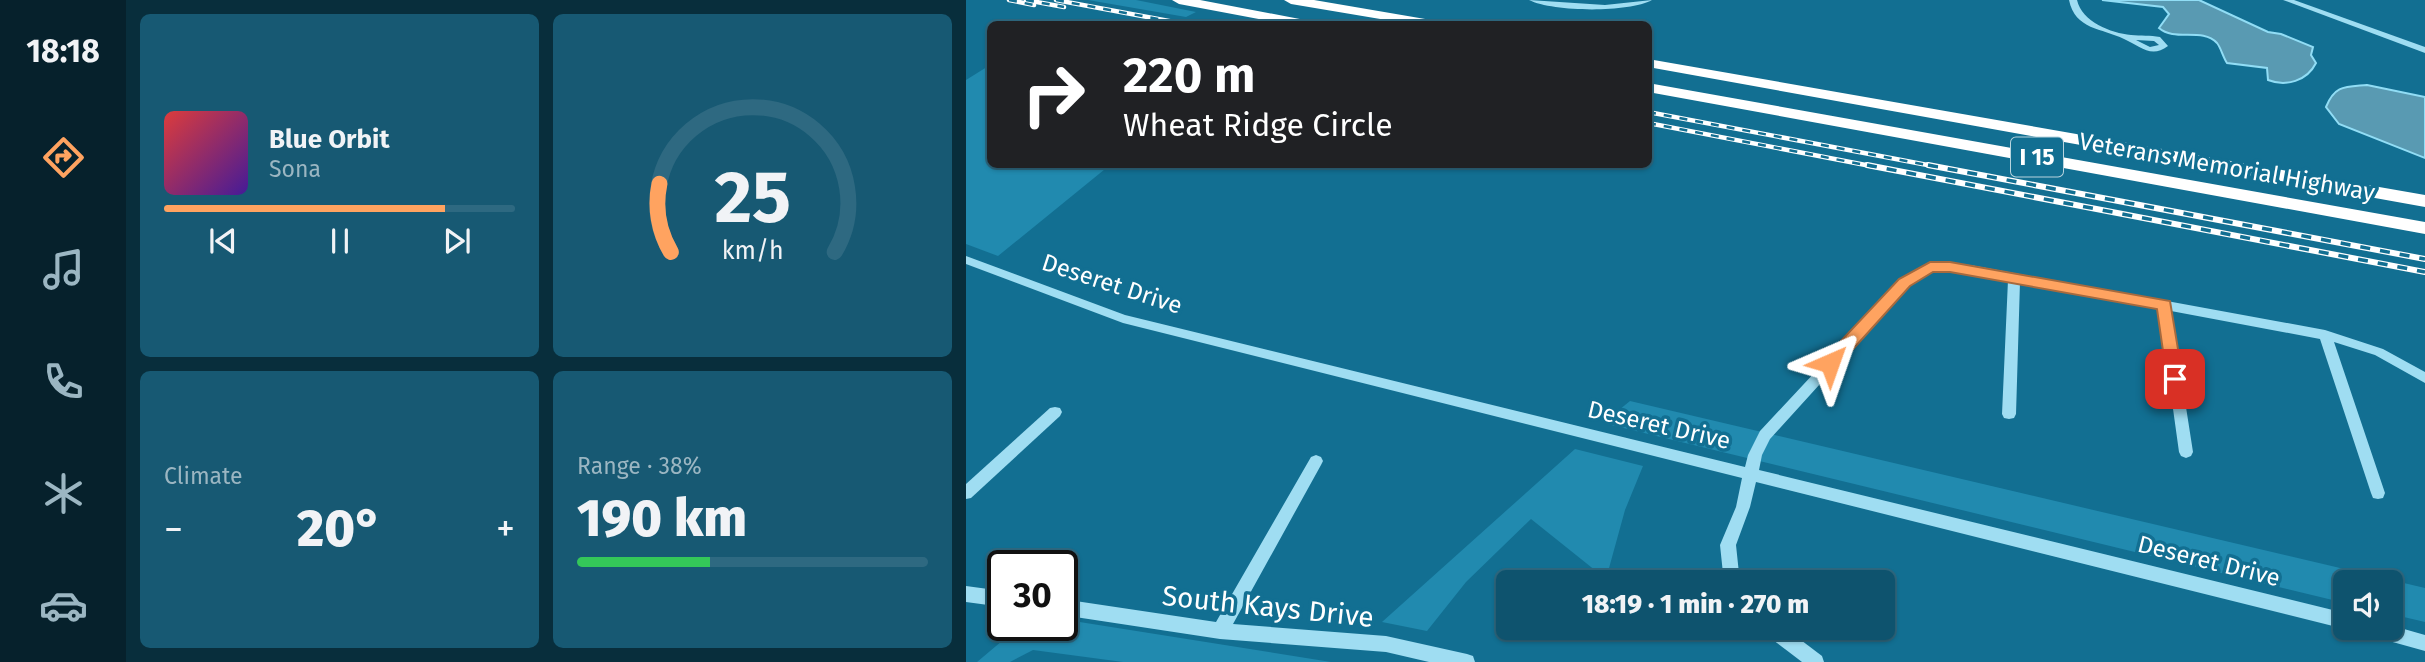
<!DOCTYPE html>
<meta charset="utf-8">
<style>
:root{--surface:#0e536e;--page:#175973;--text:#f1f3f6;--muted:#9bb6c2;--line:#2e6981;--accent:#ffa360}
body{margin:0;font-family:"Fira Sans",sans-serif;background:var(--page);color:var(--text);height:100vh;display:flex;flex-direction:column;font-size:26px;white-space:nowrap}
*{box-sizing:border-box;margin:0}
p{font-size:23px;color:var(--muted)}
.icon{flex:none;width:38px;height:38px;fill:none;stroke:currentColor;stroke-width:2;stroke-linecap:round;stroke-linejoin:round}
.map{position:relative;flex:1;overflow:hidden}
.panel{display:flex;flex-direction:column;gap:14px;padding:14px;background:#082e3c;width:840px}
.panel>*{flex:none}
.guide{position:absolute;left:21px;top:21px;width:665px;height:147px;border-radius:10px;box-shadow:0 2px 5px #0004,0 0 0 2px var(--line);background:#202124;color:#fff;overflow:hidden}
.tools{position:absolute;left:1367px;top:570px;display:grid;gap:14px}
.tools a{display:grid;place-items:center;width:70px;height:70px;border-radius:10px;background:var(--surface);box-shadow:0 2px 5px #0004,0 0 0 2px var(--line);font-size:35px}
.speed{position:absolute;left:21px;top:550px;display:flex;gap:14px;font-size:35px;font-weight:700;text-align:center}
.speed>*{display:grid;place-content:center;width:91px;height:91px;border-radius:50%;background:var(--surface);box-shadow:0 2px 5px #0004,0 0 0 2px var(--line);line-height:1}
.speed .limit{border:4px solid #111;border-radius:10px;background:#fff;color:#111}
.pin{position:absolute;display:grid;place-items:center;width:60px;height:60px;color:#fff;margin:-30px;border-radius:14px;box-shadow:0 4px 10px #0006}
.me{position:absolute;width:77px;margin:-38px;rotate:43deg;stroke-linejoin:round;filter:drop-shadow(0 0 5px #0008)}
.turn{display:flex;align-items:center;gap:24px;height:147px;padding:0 21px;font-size:32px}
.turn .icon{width:91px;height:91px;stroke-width:2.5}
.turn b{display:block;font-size:49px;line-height:60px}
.big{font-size:52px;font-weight:800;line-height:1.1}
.panel .widget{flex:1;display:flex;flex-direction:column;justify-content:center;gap:10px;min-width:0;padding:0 24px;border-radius:10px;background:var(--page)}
.panel .dial{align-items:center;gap:0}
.dial svg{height:182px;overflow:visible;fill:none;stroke:var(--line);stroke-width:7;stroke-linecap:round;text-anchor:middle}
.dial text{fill:var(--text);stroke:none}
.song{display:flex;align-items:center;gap:21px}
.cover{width:84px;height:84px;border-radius:10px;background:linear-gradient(135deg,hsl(0 70% 55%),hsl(260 70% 35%))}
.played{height:7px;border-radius:4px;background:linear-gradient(90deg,var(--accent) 80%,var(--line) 80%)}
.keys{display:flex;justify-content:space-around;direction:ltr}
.heat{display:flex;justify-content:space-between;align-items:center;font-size:38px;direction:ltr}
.charge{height:10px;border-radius:5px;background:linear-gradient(90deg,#34c759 38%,var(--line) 0)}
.panel .tiles{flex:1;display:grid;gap:14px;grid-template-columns:repeat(2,1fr)}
.trip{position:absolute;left:530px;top:570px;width:399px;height:70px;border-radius:10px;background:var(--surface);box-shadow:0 2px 5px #0004,0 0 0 2px var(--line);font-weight:800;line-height:70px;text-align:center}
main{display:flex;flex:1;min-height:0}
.tabs{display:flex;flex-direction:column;width:126px;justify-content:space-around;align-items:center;background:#06212c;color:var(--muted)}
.tabs .icon{width:49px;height:49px}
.tabs .active{color:var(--accent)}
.tabs b{font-size:32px;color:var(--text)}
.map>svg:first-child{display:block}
.green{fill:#218aaf}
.water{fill:#599ab2;stroke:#91ddf5;stroke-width:2}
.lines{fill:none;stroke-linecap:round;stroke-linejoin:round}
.minor{fill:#9fddf2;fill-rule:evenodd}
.highway{fill:#fff;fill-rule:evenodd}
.rail-far1-casing{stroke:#fff;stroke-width:4.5}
.rail-casing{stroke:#fff;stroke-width:6}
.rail-far1{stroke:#126f92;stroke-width:2.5;stroke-dasharray:8;stroke-linecap:butt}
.rail{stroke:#126f92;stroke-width:3.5;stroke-dasharray:10;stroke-linecap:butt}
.route{fill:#ffa360;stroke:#a66a3e;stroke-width:2}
.labels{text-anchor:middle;stroke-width:7;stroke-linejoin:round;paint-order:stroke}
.shield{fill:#126f92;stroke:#b8d4de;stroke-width:2}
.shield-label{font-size:23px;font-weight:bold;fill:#fff}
.street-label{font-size:24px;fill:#fff;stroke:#126f92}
.near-street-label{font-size:28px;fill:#fff;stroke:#126f92}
</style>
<main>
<nav class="tabs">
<b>18:18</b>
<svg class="icon active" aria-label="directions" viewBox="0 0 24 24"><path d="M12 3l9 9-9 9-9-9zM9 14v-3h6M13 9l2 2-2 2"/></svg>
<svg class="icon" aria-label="music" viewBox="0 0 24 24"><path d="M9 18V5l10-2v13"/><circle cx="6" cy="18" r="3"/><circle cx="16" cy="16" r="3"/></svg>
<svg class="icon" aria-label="phone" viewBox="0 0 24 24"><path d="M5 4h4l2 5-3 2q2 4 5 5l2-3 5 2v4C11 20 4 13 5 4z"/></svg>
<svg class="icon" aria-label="climate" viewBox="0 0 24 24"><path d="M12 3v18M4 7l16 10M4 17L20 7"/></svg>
<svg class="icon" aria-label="car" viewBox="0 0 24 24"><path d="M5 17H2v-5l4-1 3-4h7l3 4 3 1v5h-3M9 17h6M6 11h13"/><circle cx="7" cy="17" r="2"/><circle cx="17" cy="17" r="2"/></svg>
</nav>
<section class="panel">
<div class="tiles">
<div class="widget">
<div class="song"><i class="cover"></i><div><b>Blue Orbit</b><p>Sona</p></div></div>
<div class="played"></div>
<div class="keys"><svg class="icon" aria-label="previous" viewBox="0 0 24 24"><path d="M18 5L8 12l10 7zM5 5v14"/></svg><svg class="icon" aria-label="pause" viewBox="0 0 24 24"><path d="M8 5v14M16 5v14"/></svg><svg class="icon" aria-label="next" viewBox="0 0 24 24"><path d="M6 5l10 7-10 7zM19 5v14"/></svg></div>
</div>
<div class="widget dial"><svg viewBox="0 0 100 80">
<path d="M14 69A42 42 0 1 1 86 69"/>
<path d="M14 69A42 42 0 0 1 9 39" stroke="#ffa360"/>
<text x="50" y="56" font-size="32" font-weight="700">25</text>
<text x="50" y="72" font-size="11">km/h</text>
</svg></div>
<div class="widget"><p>Climate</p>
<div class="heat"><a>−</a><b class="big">20°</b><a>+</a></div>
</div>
<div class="widget"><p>Range · 38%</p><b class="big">190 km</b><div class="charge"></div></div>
</div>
</section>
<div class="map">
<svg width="1459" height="662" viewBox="0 0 1459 662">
<rect width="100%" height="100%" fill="#126f92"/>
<g class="green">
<path d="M122,0H170L230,12L220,17Z"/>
<path d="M24,65V164L144,165L32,256L0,244V80Z"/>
<path d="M664,401L1459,588V622L1425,614L1424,583H1379V603L637,423Z"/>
<path d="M609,449L677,466L659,510L640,579L565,519L500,582L461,631L416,622Z"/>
<path d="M96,620H101L365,662H157L67,650L44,662H11L55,625H96Z"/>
</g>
<g class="water">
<path d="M1136,0H1233L1302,32L1315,34L1347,47L1345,55L1350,63C1341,81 1320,87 1302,80L1301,68L1261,63C1257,57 1255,48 1251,43C1236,27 1209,42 1193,28L1203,14L1197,7Z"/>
<path d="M1401,85L1459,97V158L1373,124L1360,107C1369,85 1379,87 1401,85Z"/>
</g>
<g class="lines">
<g class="minor">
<path d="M563,0L639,5L686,0C662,13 587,12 563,0Z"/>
<path d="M1103,0H1111C1116,22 1145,33 1165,35C1175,36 1184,35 1194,37L1202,46C1185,59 1174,46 1158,39C1136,28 1109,30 1103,0ZM1170,40L1188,41L1193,45L1184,47Z"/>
<path d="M1317,0H1328L1459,47V53Z"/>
<path d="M0,256L159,315L779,467L782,455L794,431L935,280L964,263L1004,265L1359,330L1417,349L1459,372V383L1409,355L1368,342L1419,493L1417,498L1412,499L1407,498L1405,493L1354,339L1205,311L1227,452L1225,456L1220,458L1215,456L1213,452L1193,308L1054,282L1050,414L1048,418L1043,419L1038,418L1036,414L1042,280L1004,273L966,271L943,286L804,439L796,455L793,470L1379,613V628H1381L1379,629L790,482L784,507L770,545L774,583H758L754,545L770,507L776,478L157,323L0,264Z"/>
<path d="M89,407L94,408L96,412L94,416L5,498L0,499V484L84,408Z"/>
<path d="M350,455L355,457L357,461L355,465L267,624L420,636L501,654L507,656L509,662H463L420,652L254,639L96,615V599L250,622L345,457Z"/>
<path d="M0,586L37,591V607L0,602Z"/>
<path d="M1424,625L1459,635V651L1405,636L1399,634L1397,628H1424Z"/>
<path d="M797,628H819L856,656L858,662H836L799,634Z"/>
</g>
<g class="highway">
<path d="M206,0H234L339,20L346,24H320L213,4Z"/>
<path d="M318,0H348L465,20L472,24H444L325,4Z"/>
<path d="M682,59L1459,195V207L682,67Z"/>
<path d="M682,83L1459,222V234L682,92Z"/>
</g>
<g class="rail-far1-casing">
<g id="rail-far1">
<path d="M43,0L68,5"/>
<path d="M60,0L98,7"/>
<path d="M90,0L219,24"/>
<path d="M682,112L972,167"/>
<path d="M682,123L910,167"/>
</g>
</g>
<g class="rail-casing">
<g id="rail">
<path d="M901,165L1459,272"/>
<path d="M962,165L1459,259"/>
</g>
</g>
<use href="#rail-far1" class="rail-far1"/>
<use href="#rail" class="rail"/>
</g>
<path class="route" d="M964,262H984L1204,301L1217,379L1215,383H1203L1201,379L1191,309L984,272H967L944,286L870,368H858L856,363L858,359L933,279Z"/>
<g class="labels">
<rect class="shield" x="1045" y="137.5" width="52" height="39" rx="5"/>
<g class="shield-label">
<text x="1071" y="165">I 15</text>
</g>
<g class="street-label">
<text transform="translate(1261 167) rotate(10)" y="8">Veterans Memorial Highway</text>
<text transform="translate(146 284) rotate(18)" y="8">Deseret Drive</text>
<text transform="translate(693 425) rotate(13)" y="8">Deseret Drive</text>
<text transform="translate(1243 561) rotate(14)" y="8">Deseret Drive</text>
</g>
<g class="near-street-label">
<text transform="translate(302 606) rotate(6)" y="10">South Kays Drive</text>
</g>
</g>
</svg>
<div class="tools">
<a><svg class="icon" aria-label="sound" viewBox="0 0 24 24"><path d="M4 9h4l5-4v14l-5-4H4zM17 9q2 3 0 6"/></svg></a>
</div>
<div class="speed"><div class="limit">30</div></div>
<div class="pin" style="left:1209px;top:379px;background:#d93025"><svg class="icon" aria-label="arrive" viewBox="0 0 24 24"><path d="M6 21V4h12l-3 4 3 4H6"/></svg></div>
<svg class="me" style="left:864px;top:363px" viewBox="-20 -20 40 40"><path d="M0-17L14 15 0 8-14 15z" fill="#ffa360" stroke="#fff" stroke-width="4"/></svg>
<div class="trip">18:19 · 1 min · 270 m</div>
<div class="guide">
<div class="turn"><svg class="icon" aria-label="right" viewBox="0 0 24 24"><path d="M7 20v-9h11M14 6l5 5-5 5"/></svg><div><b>220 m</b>Wheat Ridge Circle</div></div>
</div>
</div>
</main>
